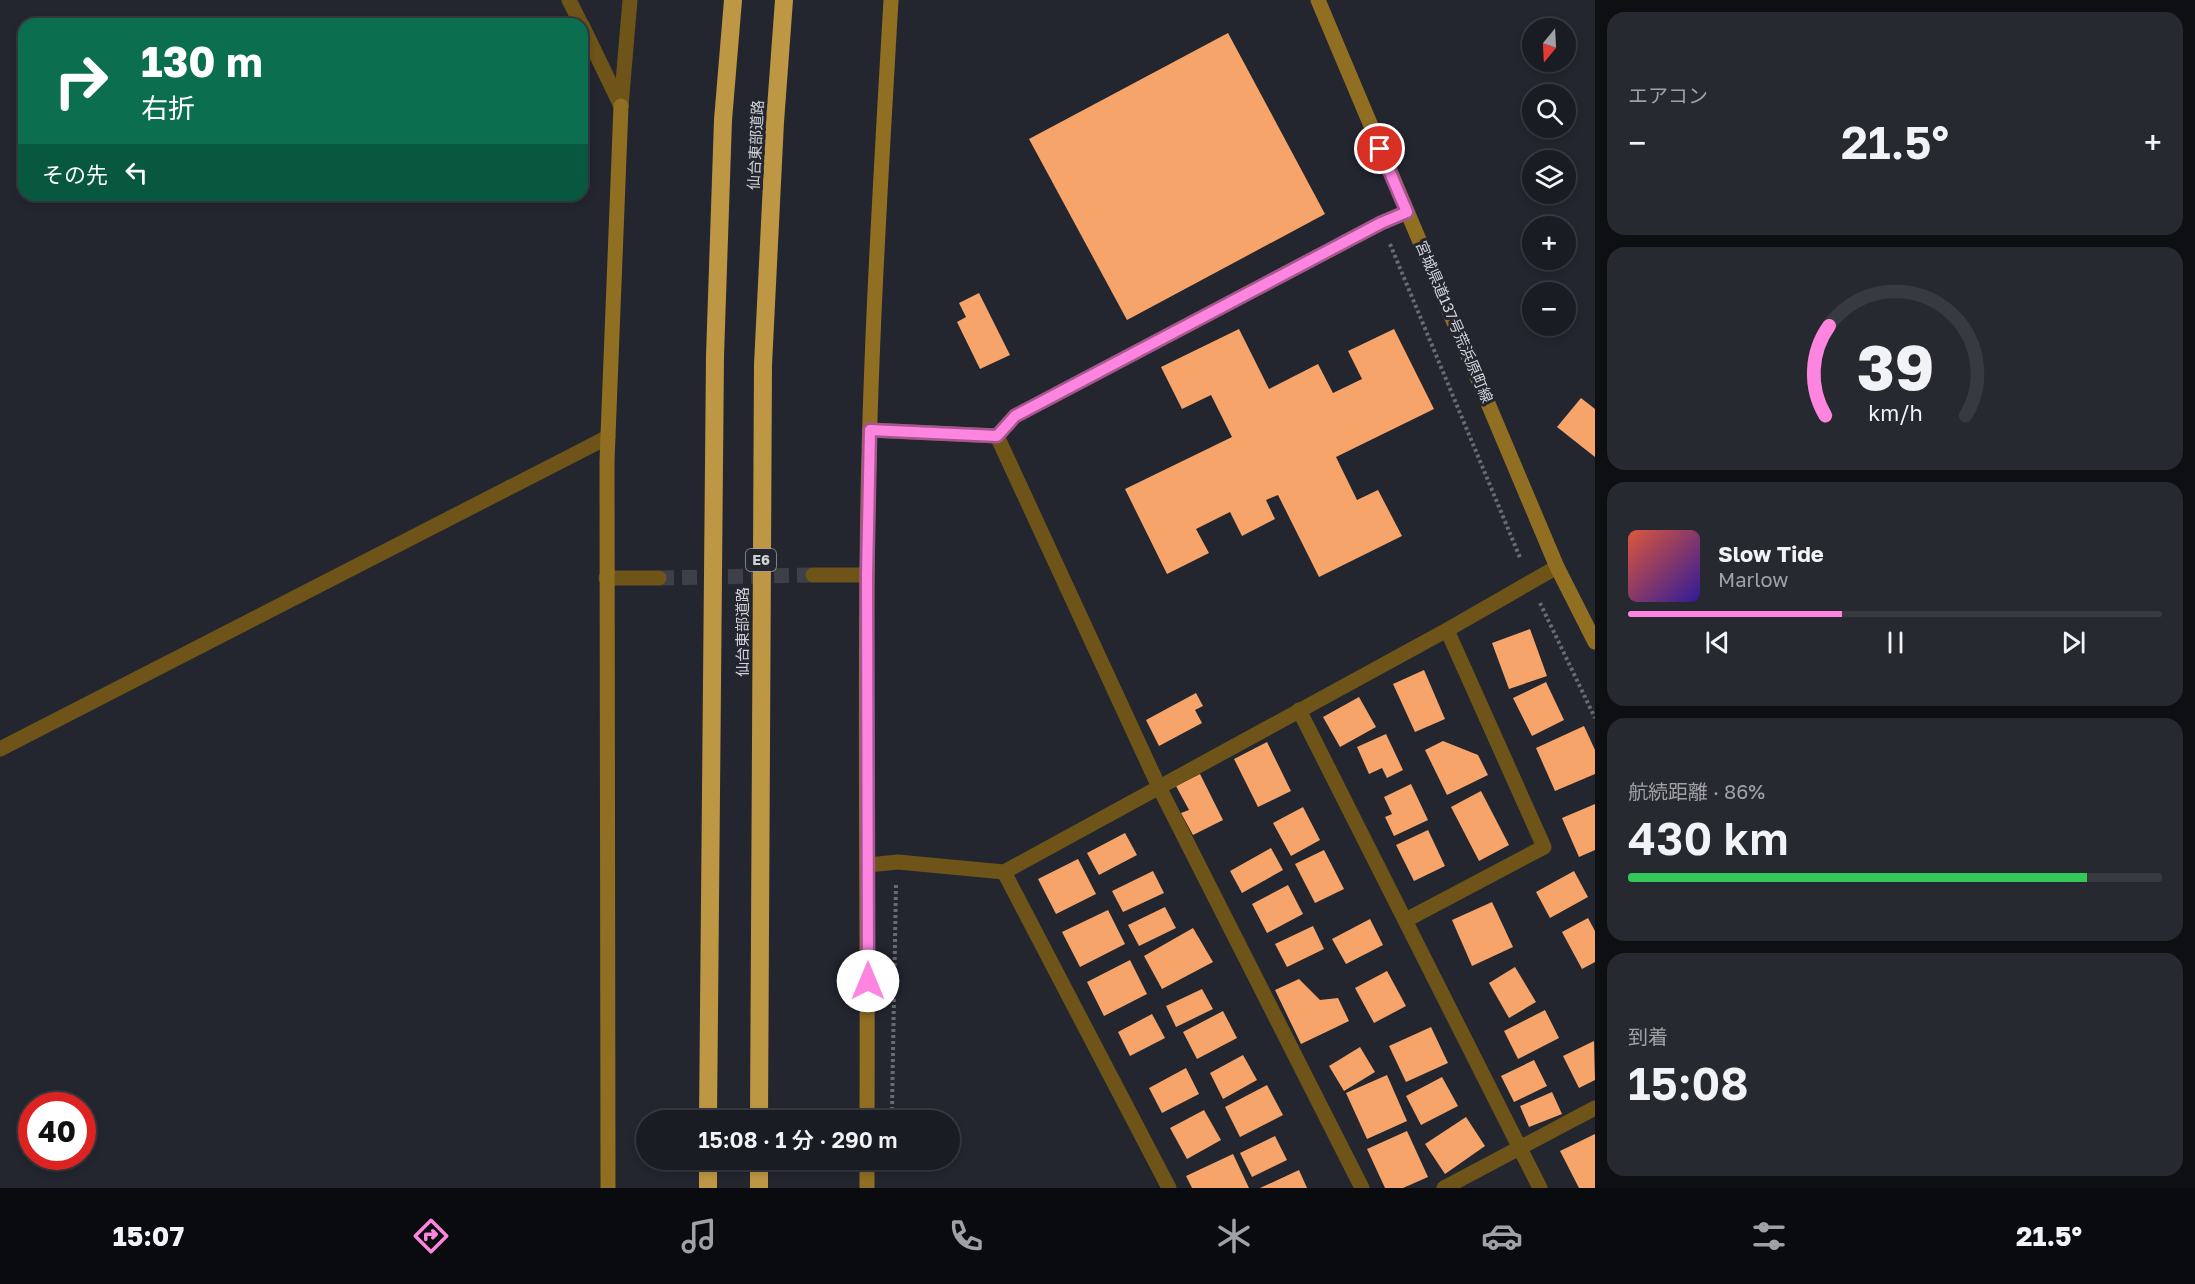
<!DOCTYPE html>
<html lang="ja">
<meta charset="utf-8">
<style>
:root{--surface:#1a1c23;--page:#272930;--text:#f1f3f6;--muted:#9fa1a6;--line:#383a41;--accent:#fe85df}
body{margin:0;font-family:"Golos Text","Noto Sans JP",sans-serif;background:var(--page);color:var(--text);height:100vh;display:flex;flex-direction:column;font-size:22px;white-space:nowrap}
*{box-sizing:border-box;margin:0}
p{font-size:20px;color:var(--muted)}
.icon{flex:none;width:33px;height:33px;fill:none;stroke:currentColor;stroke-width:2;stroke-linecap:round;stroke-linejoin:round}
.map{position:relative;flex:1;overflow:hidden}
.sheet{display:flex;flex-direction:column;gap:12px;padding:12px;background:#0e0f13;width:600px}
.sheet>*{flex:none}
.hud{position:absolute;left:18px;top:18px;width:570px;height:183px;border-radius:18px;box-shadow:0 3px 9px #0003,0 0 0 2px var(--line);background:#0b6e4f;color:#fff;overflow:hidden}
.needle{width:39px;rotate:198deg}
.fabs{position:absolute;left:1522px;top:18px;display:grid;gap:12px}
.fabs a{display:grid;place-items:center;width:54px;height:54px;border-radius:50%;background:var(--surface);box-shadow:0 3px 9px #0003,0 0 0 2px var(--line);font-size:30px}
.speed{position:absolute;left:18px;top:1092px;display:flex;gap:12px;font-size:30px;font-weight:700;text-align:center}
.speed>*{display:grid;place-content:center;width:78px;height:78px;border-radius:50%;background:var(--surface);box-shadow:0 3px 9px #0003,0 0 0 2px var(--line);line-height:1}
.speed .limit{border:9px solid #d22;background:#fff;color:#111}
.pin{position:absolute;display:grid;place-items:center;width:51px;height:51px;color:#fff;margin:-26px;border:3px solid #fff;border-radius:50%;box-shadow:0 2px 6px #0007}
.me{position:absolute;width:66px;margin:-33px;rotate:0deg;stroke-linejoin:round;filter:drop-shadow(0 0 4px #0008)}
.turn{display:flex;align-items:center;gap:21px;height:126px;padding:0 24px;font-size:27px}
.turn .icon{width:78px;height:78px;stroke-width:2.5}
.turn b{display:block;font-size:42px;line-height:51px}
.then{display:flex;align-items:center;height:57px;padding:0 24px;background:#0003;gap:12px;font-size:22px}
.big{font-size:45px;font-weight:600;line-height:1.1}
.sheet .card{flex:1;display:flex;flex-direction:column;justify-content:center;gap:9px;min-width:0;padding:0 21px;border-radius:18px;background:var(--page)}
.sheet .dial{align-items:center;gap:0}
.dial svg{height:156px;overflow:visible;fill:none;stroke:var(--line);stroke-width:7;stroke-linecap:round;text-anchor:middle}
.dial text{fill:var(--text);stroke:none}
.song{display:flex;align-items:center;gap:18px}
.cover{width:72px;height:72px;border-radius:9px;background:linear-gradient(135deg,hsl(10 70% 55%),hsl(250 70% 35%))}
.played{height:6px;border-radius:3px;background:linear-gradient(90deg,var(--accent) 40%,var(--line) 40%)}
.keys{display:flex;justify-content:space-around;direction:ltr}
.heat{display:flex;justify-content:space-between;align-items:center;font-size:33px;direction:ltr}
.charge{height:9px;border-radius:4px;background:linear-gradient(90deg,#34c759 86%,var(--line) 0)}
.trip{position:absolute;left:636px;top:1110px;width:324px;height:60px;border-radius:30px;background:var(--surface);box-shadow:0 3px 9px #0003,0 0 0 2px var(--line);font-weight:600;line-height:60px;text-align:center}
.dock{display:flex;height:96px;justify-content:space-around;align-items:center;background:#0a0b0e;color:var(--muted)}
.dock .icon{width:42px;height:42px}
.dock .active{color:var(--accent)}
.dock b{font-size:27px;color:var(--text)}
main{display:flex;flex:1;min-height:0}
.map>svg:first-child{display:block}
.building{fill:#f6a469}
.lines{fill:none;stroke-linecap:round;stroke-linejoin:round}
.street-tunnel{stroke:#3d4048;stroke-width:15;stroke-dasharray:15 8;stroke-linecap:butt}
.path{stroke:#686b72;stroke-width:4;stroke-dasharray:3 3;stroke-linecap:butt}
.street{stroke:#6e5418;stroke-width:15}
.secondary{stroke:#906f23;stroke-width:15}
.highway{stroke:#be9745;stroke-width:18}
.route-casing{stroke:#a55691;stroke-width:15}
.route{stroke:#fe85df;stroke-width:10}
.labels{text-anchor:middle;stroke-width:6;stroke-linejoin:round;paint-order:stroke}
.shield{fill:#23262f;stroke:#9c9ea5;stroke-width:1.5}
.shield-label{font-size:14px;font-weight:bold;fill:#d0d2d8}
.street-label{font-size:15px;fill:#d0d2d8;stroke:#23262f}
</style>
<main>
<div class="map">
<svg width="1595" height="1188" viewBox="0 0 1595 1188">
<rect width="100%" height="100%" fill="#23262f"/>
<g class="building">
<path d="M1228,33L1325,214L1127,320L1029,139Z"/>
<path d="M979,293L1010,355L980,369L957,322L966,317L959,303Z"/>
<path d="M1239,329L1269,389L1318,364L1333,393L1362,379L1348,351L1394,329L1434,409L1336,457L1357,500L1378,490L1402,536L1319,577L1278,495L1266,500L1275,519L1242,536L1230,512L1196,529L1209,553L1167,574L1125,489L1232,437L1211,395L1182,409L1161,367Z"/>
<path d="M1581,398L1595,409V457L1557,427Z"/>
<path d="M1530,629L1547,676L1509,689L1492,643Z"/>
<path d="M1424,670L1445,719L1415,732L1393,684Z"/>
<path d="M1546,682L1564,720L1532,736L1513,698Z"/>
<path d="M1196,693L1203,706L1195,710L1202,723L1159,746L1146,720Z"/>
<path d="M1359,697L1376,727L1340,747L1323,717Z"/>
<path d="M1584,726L1595,750V774L1555,791L1536,748Z"/>
<path d="M1386,734L1403,770L1387,778L1382,768L1369,774L1357,747Z"/>
<path d="M1443,741L1478,755L1488,775L1447,795L1425,750Z"/>
<path d="M1267,742L1291,791L1258,807L1234,759Z"/>
<path d="M1200,774L1223,820L1193,835L1181,813L1189,810L1176,786Z"/>
<path d="M1411,784L1428,820L1394,836L1385,817L1392,814L1384,797Z"/>
<path d="M1481,791L1509,845L1479,861L1451,807Z"/>
<path d="M1595,804V850L1579,857L1562,818Z"/>
<path d="M1303,807L1320,840L1291,856L1273,823Z"/>
<path d="M1428,830L1445,866L1414,881L1396,845Z"/>
<path d="M1125,833L1137,855L1099,875L1087,853Z"/>
<path d="M1271,848L1283,870L1242,893L1230,871Z"/>
<path d="M1324,850L1344,889L1315,903L1295,864Z"/>
<path d="M1078,859L1096,894L1056,914L1038,879Z"/>
<path d="M1153,871L1164,893L1123,912L1112,891Z"/>
<path d="M1574,871L1588,897L1550,918L1536,892Z"/>
<path d="M1288,885L1303,914L1267,933L1252,904Z"/>
<path d="M1492,902L1513,947L1472,966L1452,920Z"/>
<path d="M1165,907L1176,928L1139,946L1128,925Z"/>
<path d="M1108,910L1125,944L1080,967L1062,932Z"/>
<path d="M1588,918L1595,931V962L1582,969L1562,932Z"/>
<path d="M1370,919L1383,945L1346,964L1332,939Z"/>
<path d="M1313,926L1324,949L1287,967L1275,944Z"/>
<path d="M1193,928L1213,962L1162,989L1144,956Z"/>
<path d="M1130,960L1147,994L1104,1016L1087,982Z"/>
<path d="M1515,967L1536,1002L1509,1018L1489,983Z"/>
<path d="M1387,971L1406,1006L1374,1023L1355,988Z"/>
<path d="M1299,979L1320,1000L1338,998L1349,1021L1301,1044L1275,990Z"/>
<path d="M1202,989L1213,1009L1176,1027L1166,1006Z"/>
<path d="M1545,1010L1559,1038L1518,1059L1504,1031Z"/>
<path d="M1223,1011L1237,1038L1197,1059L1183,1032Z"/>
<path d="M1152,1014L1165,1038L1130,1056L1118,1032Z"/>
<path d="M1431,1027L1448,1063L1406,1082L1389,1046Z"/>
<path d="M1594,1041L1595,1080L1579,1088L1563,1056Z"/>
<path d="M1360,1047L1375,1072L1344,1091L1329,1066Z"/>
<path d="M1243,1055L1257,1080L1223,1099L1210,1073Z"/>
<path d="M1534,1060L1547,1086L1514,1102L1501,1076Z"/>
<path d="M1186,1068L1199,1094L1162,1113L1149,1088Z"/>
<path d="M1387,1075L1407,1121L1367,1139L1346,1093Z"/>
<path d="M1442,1077L1458,1106L1421,1125L1406,1096Z"/>
<path d="M1267,1085L1283,1115L1240,1137L1225,1107Z"/>
<path d="M1552,1092L1562,1114L1529,1127L1520,1106Z"/>
<path d="M1204,1110L1221,1140L1187,1159L1170,1128Z"/>
<path d="M1466,1117L1485,1146L1445,1174L1425,1144Z"/>
<path d="M1407,1131L1428,1177L1403,1188H1385L1367,1149Z"/>
<path d="M1595,1134V1188H1579L1560,1151Z"/>
<path d="M1275,1136L1287,1160L1252,1177L1240,1153Z"/>
<path d="M1233,1154L1249,1188H1192L1186,1176Z"/>
<path d="M1299,1170L1307,1188H1260Z"/>
</g>
<g class="lines">
<path class="street-tunnel" d="M659,578L813,575"/>
<g class="path">
<path d="M1390,244L1521,560"/>
<path d="M1540,603L1595,718"/>
<path d="M892,1110L896,884"/>
</g>
<g class="street">
<path d="M569,0L581,24"/>
<path d="M582,25L621,106"/>
<path d="M621,106L630,0"/>
<path d="M870,430L997,436L1159,787L1362,1188"/>
<path d="M997,436L1015,416L1381,223L1407,212"/>
<path d="M813,575H867"/>
<path d="M606,578H659"/>
<path d="M1299,710L1540,1188"/>
<path d="M0,749L608,437"/>
<path d="M868,865L898,862L1004,872"/>
<path d="M1406,920L1544,847L1447,630"/>
<path d="M1169,1188L1004,872L1447,630L1557,567"/>
<path d="M1444,1188L1595,1108"/>
</g>
<g class="secondary">
<path d="M1318,0L1557,567L1595,642"/>
<path d="M867,1120C868,938 865,756 867,574C868,382 880,191 891,0"/>
<path d="M608,1188L607,461L621,106"/>
<path d="M867,1188V1160"/>
</g>
<g class="highway">
<path d="M708,1120L715,356L723,120L733,0"/>
<path d="M759,1120L763,365L775,122L784,0"/>
<path d="M708,1188V1160"/>
<path d="M759,1188V1160"/>
</g>
</g>
<g class="lines">
<g class="route-casing">
<path id="route" d="M868,981L867,575L870,430L997,436L1015,416L1381,223L1407,212L1380,149"/>
</g>
<use href="#route" class="route"/>
</g>
<g class="labels">
<rect class="shield" x="746" y="549" width="30" height="22" rx="4.5"/>
<g class="shield-label">
<text x="761" y="565">E6</text>
</g>
<g class="street-label">
<text transform="translate(756 145) rotate(-87)" y="5">仙台東部道路</text>
<text transform="translate(1454 322) rotate(67)" y="5">宮城県道137号荒浜原町線</text>
<text transform="translate(743 632) rotate(-90)" y="5">仙台東部道路</text>
</g>
</g>
</svg>
<div class="fabs">
<a><svg class="needle" viewBox="-14 -14 28 28"><path d="M0-13l5 13h-10z" fill="#e53935"/><path d="M0 13l5-13h-10z" fill="#9fa1a6"/></svg></a>
<a><svg class="icon" aria-label="search" viewBox="0 0 24 24"><circle cx="10" cy="10" r="6"/><path d="M15 15l6 6"/></svg></a>
<a><svg class="icon" aria-label="layers" viewBox="0 0 24 24"><path d="M12 4l9 5-9 5-9-5zM3 14l9 5 9-5"/></svg></a>
<a>+</a>
<a>−</a>
</div>
<div class="speed"><div class="limit">40</div></div>
<div class="pin" style="left:1380px;top:149px;background:#d93025"><svg class="icon" aria-label="arrive" viewBox="0 0 24 24"><path d="M6 21V4h12l-3 4 3 4H6"/></svg></div>
<svg class="me" style="left:868px;top:981px" viewBox="-20 -20 40 40"><circle r="19" fill="#fff"/><path d="M0-13L10 11 0 6-10 11z" fill="#fe85df"/></svg>
<div class="trip">15:08 · 1 分 · 290 m</div>
<div class="hud">
<div class="turn"><svg class="icon" aria-label="right" viewBox="0 0 24 24"><path d="M7 20v-9h11M14 6l5 5-5 5"/></svg><div><b>130 m</b>右折</div></div>
<div class="then">その先<svg class="icon" aria-label="left" viewBox="0 0 24 24"><path d="M17 20v-9H6M10 6l-5 5 5 5"/></svg></div>
</div>
</div>
<section class="sheet">
<div class="card"><p>エアコン</p>
<div class="heat"><a>−</a><b class="big">21.5°</b><a>+</a></div>
</div>
<div class="card dial"><svg viewBox="0 0 100 80">
<path d="M14 69A42 42 0 1 1 86 69"/>
<path d="M14 69A42 42 0 0 1 16 23" stroke="#fe85df"/>
<text x="50" y="56" font-size="32" font-weight="700">39</text>
<text x="50" y="72" font-size="11">km/h</text>
</svg></div>
<div class="card">
<div class="song"><i class="cover"></i><div><b>Slow Tide</b><p>Marlow</p></div></div>
<div class="played"></div>
<div class="keys"><svg class="icon" aria-label="previous" viewBox="0 0 24 24"><path d="M18 5L8 12l10 7zM5 5v14"/></svg><svg class="icon" aria-label="pause" viewBox="0 0 24 24"><path d="M8 5v14M16 5v14"/></svg><svg class="icon" aria-label="next" viewBox="0 0 24 24"><path d="M6 5l10 7-10 7zM19 5v14"/></svg></div>
</div>
<div class="card"><p>航続距離 · 86%</p><b class="big">430 km</b><div class="charge"></div></div>
<div class="card"><p>到着</p><b class="big">15:08</b></div>
</section>
</main>
<nav class="dock">
<b>15:07</b>
<svg class="icon active" aria-label="directions" viewBox="0 0 24 24"><path d="M12 3l9 9-9 9-9-9zM9 14v-3h6M13 9l2 2-2 2"/></svg>
<svg class="icon" aria-label="music" viewBox="0 0 24 24"><path d="M9 18V5l10-2v13"/><circle cx="6" cy="18" r="3"/><circle cx="16" cy="16" r="3"/></svg>
<svg class="icon" aria-label="phone" viewBox="0 0 24 24"><path d="M5 4h4l2 5-3 2q2 4 5 5l2-3 5 2v4C11 20 4 13 5 4z"/></svg>
<svg class="icon" aria-label="climate" viewBox="0 0 24 24"><path d="M12 3v18M4 7l16 10M4 17L20 7"/></svg>
<svg class="icon" aria-label="car" viewBox="0 0 24 24"><path d="M5 17H2v-5l4-1 3-4h7l3 4 3 1v5h-3M9 17h6M6 11h13"/><circle cx="7" cy="17" r="2"/><circle cx="17" cy="17" r="2"/></svg>
<svg class="icon" aria-label="filters" viewBox="0 0 24 24"><path d="M4 7h16M4 17h16"/><circle cx="9" cy="7" r="2"/><circle cx="15" cy="17" r="2"/></svg>
<b>21.5°</b>
</nav>
